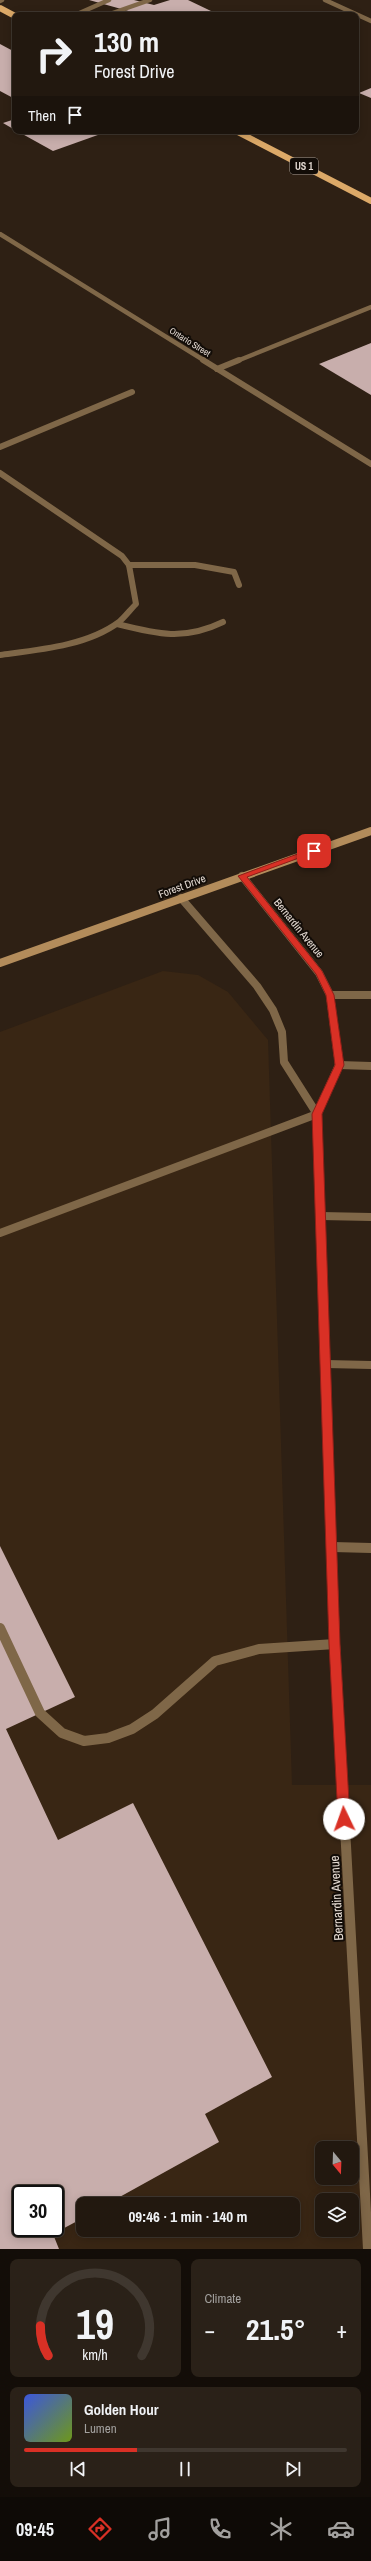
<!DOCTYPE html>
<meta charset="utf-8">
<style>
:root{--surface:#22180f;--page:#2a2118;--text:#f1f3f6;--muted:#a2a09e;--line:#3f372f;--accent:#d93025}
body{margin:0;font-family:"Archivo Narrow",sans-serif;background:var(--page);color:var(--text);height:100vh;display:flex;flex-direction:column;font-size:15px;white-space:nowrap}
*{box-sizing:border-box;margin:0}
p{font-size:13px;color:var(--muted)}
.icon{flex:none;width:22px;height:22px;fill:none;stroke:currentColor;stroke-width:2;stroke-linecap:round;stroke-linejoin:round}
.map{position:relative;height:2249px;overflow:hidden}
.side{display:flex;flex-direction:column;gap:10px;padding:10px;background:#130d08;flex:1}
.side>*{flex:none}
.top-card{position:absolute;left:12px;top:12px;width:347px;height:122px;border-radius:8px;box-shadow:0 2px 10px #0003,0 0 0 1px var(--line);background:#22180f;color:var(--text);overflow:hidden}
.needle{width:26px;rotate:161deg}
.buttons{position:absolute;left:315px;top:2141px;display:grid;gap:8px}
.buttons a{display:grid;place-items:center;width:44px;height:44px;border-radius:8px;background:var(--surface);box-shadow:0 2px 10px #0003,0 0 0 1px var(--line);font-size:20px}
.speed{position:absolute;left:12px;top:2185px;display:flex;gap:8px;font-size:20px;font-weight:700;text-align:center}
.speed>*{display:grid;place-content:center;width:52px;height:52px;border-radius:50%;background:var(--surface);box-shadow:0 2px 10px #0003,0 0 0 1px var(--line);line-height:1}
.speed .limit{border:2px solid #111;border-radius:6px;background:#fff;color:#111}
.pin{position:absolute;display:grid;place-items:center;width:34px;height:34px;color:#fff;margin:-17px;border-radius:8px;box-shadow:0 2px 6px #0006}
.me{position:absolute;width:44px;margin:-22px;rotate:357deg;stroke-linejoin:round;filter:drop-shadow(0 0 3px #0008)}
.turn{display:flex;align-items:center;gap:14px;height:84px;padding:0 16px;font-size:18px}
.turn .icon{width:52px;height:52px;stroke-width:2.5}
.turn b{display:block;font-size:28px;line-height:34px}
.then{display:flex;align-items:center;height:38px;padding:0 16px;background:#0003;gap:8px;font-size:15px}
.big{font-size:30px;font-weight:800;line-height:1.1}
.side .widget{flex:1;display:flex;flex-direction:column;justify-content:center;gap:6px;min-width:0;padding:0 14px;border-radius:8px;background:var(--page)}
.side .dial{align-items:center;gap:0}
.dial svg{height:104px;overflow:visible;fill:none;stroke:var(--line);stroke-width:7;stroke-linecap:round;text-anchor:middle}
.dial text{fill:var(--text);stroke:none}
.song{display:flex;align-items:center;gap:12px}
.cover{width:48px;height:48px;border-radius:6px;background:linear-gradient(135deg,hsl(230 70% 55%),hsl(80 70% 35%))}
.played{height:4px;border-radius:2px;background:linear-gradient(90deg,var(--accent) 35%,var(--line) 35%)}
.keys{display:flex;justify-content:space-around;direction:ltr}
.heat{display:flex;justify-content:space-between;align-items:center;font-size:22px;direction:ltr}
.side .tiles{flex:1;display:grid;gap:10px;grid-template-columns:1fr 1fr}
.widget:last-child{grid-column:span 2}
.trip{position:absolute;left:76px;top:2197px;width:224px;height:40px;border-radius:8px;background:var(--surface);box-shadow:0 2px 10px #0003,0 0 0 1px var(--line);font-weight:800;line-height:40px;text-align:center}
.menu{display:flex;height:64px;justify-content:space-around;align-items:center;background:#0e0a06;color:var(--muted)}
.menu .icon{width:28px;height:28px}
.menu .selected{color:var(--accent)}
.menu b{font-size:18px;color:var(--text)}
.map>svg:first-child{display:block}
.built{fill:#392614;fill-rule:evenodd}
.building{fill:#c8aeac;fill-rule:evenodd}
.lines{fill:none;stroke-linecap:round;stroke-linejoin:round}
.service-far3{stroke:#7f6748;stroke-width:4.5}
.service-far2{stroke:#7f6748;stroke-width:6}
.service-far1{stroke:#7f6748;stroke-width:8}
.service{stroke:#7f6748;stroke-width:10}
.minor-far3{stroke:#7f6748;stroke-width:4.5}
.minor-far2{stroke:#7f6748;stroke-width:6}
.minor-far1{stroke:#7f6748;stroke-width:8}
.minor{stroke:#7f6748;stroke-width:10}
.secondary-far1{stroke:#b38c5b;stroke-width:6}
.secondary{stroke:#b38c5b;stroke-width:8}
.primary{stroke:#dca968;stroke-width:6}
.route{fill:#d93025;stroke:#8d1f18}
.labels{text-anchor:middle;stroke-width:4;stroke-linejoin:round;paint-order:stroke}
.far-street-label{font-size:9px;fill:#e4dad2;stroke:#120c07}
.shield{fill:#120c07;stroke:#a59c95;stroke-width:1}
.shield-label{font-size:10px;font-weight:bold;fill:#e4dad2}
.street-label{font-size:11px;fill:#e4dad2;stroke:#120c07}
.near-street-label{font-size:13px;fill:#e4dad2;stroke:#120c07}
</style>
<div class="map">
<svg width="371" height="2249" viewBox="0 0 371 2249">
<rect width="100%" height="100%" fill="#2e2014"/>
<path class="built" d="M163,971L198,975L228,992L268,1040L292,1785H371V2249H0V1032ZM322,2148H352V2178H322ZM21,2194H55V2228H21ZM322,2200H352V2230H322ZM83,2204H293V2230H83Z"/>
<g class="building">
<path d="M89,0H134L154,5L170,0H188L211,11L199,15H124L132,12Z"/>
<path d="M0,44L15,52V99L0,91Z"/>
<path d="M371,88V98L359,93Z"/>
<path d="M15,119V130L3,123Z"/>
<path d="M17,131H109L53,151Z"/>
<path d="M371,343V395L319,364Z"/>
<path d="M0,1546L75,1697L6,1729L58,1840L133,1803L272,2077L205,2114L219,2142L107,2204H83V2218L53,2234L59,2249H0ZM21,2194H55V2228H21Z"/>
</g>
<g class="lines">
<g class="service-far3">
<path d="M75,15L109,0"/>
<path d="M107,15L150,0"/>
<path d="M237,361L371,307"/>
</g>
<g class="service-far2">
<path d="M217,369L239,360"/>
<path d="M0,447L132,392"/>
<path d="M0,473L122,556L129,565L136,604C130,610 125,617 119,622C87,646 38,650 0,655"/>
<path d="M129,565H195L234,572L239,585"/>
<path d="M117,624C157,634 184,641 223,622"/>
</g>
<g class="service-far1">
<path d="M330,995H371"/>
<path d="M339,1065L371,1066"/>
<path d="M321,1216L371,1217"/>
<path d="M0,1233L317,1114"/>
<path d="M326,1364L371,1365"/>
</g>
<g class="service">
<path d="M333,1547L371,1548"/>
<path d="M0,1628L40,1713L62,1733L84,1741L108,1738L132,1729L155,1714L215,1661L259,1649L335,1644"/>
</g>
<g class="minor-far3">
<path d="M325,0L371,21"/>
<path d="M0,1L2,0"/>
<path d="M0,234L205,361"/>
</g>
<path class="minor-far2" d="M203,360L371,464"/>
<g class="minor-far1">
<path d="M242,876L319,973L330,995L339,1065L317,1114L328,1447"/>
<path d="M181,898L257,986L273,1010L282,1032L284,1062L317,1114"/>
</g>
<path class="minor" d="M328,1446L335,1644L368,2249"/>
<path class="secondary-far1" d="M369,832L371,831"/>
<path class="secondary" d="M0,963L371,831"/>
<g class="primary">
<path d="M0,8L15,16"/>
<path d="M236,131L371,201"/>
</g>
</g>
<path class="route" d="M311,849L318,851L247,877L322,971L334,995L344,1065L322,1114L340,1644L350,1819L344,1825L338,1819L329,1644L312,1114L335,1065L326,995L316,974L238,876Z"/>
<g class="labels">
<g class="far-street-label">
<text transform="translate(190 342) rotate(32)" y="3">Ontario Street</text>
</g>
<rect class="shield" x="290" y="158" width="28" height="16" rx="3"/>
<g class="shield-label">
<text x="304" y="170">US 1</text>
</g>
<g class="street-label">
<text transform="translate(182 886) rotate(-20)" y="4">Forest Drive</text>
<text transform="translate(299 928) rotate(51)" y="4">Bernardin Avenue</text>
</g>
<g class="near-street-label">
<text transform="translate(336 1898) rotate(-93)" y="5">Bernardin Avenue</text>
</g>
</g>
</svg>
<div class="buttons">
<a><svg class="needle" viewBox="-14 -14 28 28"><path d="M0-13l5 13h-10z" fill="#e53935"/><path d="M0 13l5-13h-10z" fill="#a2a09e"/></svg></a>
<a><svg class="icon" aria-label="layers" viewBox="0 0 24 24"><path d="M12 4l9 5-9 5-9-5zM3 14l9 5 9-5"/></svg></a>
</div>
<div class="speed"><div class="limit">30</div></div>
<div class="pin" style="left:314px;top:851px;background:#d93025"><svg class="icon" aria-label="arrive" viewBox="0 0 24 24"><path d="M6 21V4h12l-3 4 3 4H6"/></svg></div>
<svg class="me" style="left:344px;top:1819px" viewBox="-20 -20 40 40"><circle r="19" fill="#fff"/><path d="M0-13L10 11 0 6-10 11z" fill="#d93025"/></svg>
<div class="trip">09:46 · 1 min · 140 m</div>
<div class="top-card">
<div class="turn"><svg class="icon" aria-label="right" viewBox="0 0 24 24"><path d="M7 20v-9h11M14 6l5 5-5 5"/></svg><div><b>130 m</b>Forest Drive</div></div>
<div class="then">Then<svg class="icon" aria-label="arrive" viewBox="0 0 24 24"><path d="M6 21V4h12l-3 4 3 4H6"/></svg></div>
</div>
</div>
<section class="side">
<div class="tiles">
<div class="widget dial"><svg viewBox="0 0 100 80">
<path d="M14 69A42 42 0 1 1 86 69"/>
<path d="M14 69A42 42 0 0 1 8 46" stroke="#d93025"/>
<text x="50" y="56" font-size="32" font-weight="700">19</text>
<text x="50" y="72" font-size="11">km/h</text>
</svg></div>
<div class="widget"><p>Climate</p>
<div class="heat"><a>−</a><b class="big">21.5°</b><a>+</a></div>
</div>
<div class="widget">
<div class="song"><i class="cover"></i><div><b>Golden Hour</b><p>Lumen</p></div></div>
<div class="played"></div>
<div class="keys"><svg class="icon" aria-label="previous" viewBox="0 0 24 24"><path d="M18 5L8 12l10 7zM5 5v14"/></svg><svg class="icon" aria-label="pause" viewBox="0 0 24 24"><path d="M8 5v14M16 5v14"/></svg><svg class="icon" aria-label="next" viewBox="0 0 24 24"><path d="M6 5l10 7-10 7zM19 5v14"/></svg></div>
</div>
</div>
</section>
<nav class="menu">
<b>09:45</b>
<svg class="icon selected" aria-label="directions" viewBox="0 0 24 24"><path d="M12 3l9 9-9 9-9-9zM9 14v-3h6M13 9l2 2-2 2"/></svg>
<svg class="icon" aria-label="music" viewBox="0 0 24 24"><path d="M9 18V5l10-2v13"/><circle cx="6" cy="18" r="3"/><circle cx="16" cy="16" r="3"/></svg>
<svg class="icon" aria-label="phone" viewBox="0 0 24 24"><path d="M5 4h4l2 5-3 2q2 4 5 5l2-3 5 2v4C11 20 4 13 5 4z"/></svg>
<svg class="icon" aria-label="climate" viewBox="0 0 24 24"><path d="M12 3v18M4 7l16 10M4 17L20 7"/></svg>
<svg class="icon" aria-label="car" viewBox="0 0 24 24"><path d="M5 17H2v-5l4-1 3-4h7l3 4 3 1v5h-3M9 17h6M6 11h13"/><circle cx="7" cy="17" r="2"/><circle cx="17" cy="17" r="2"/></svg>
</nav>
